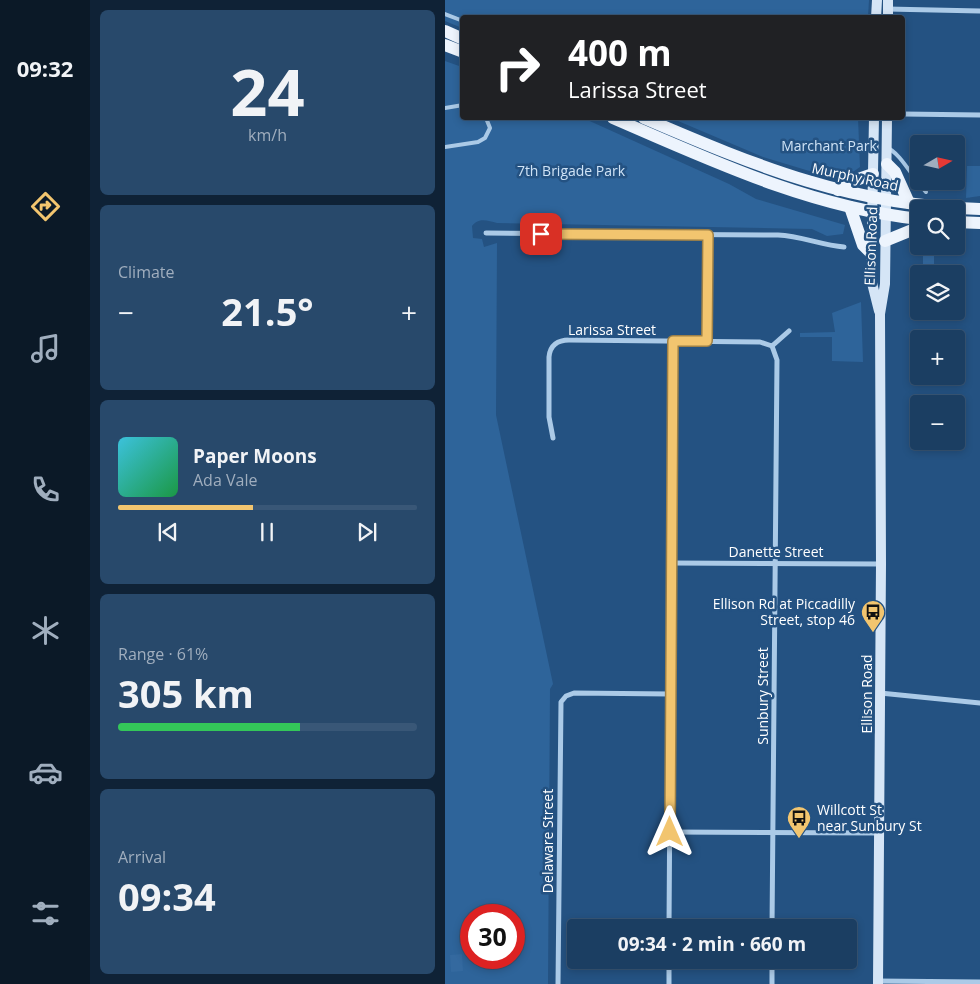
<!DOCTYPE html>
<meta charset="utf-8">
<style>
:root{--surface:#1b3e62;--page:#28496b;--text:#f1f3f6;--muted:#a0aebe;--line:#395777;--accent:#f2c56f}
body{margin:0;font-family:"Open Sans",sans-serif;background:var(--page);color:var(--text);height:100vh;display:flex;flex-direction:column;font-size:19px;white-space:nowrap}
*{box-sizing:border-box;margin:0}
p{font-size:16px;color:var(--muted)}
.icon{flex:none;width:28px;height:28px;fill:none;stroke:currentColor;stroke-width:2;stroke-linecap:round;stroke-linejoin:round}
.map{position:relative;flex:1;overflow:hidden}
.sheet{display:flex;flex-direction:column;gap:10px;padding:10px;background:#0f2236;width:355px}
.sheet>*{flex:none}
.banner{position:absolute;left:15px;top:15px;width:445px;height:105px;border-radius:5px;box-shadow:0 2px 8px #0003,0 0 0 1px var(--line);background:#202124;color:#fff;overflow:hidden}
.needle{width:32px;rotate:81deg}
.controls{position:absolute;left:465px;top:135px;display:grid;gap:10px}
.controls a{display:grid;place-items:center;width:55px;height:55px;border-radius:5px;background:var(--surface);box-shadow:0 2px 8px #0003,0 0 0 1px var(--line);font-size:25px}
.speed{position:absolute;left:15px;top:904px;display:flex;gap:10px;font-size:25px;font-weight:700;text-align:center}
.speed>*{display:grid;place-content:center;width:65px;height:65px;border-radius:50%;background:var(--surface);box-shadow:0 2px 8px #0003,0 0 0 1px var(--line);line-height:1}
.speed .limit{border:8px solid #d22;background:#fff;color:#111}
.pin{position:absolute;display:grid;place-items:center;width:42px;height:42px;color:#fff;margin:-21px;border-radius:10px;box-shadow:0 2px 8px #0006}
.me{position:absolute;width:55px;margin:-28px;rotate:0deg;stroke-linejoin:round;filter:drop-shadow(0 0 4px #0008)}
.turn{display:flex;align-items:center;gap:18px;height:105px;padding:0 25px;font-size:22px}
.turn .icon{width:65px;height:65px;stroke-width:2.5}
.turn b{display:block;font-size:35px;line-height:42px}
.big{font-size:38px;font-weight:700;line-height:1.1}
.sheet .tile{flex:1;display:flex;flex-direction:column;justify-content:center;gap:8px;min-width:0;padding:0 18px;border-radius:8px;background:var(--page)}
.sheet .dial{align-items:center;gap:0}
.dial b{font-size:65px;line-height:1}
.song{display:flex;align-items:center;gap:15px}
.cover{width:60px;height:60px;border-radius:8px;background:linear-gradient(135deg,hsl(190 70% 55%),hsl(140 70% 35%))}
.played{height:5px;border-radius:2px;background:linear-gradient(90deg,var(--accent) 45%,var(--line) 45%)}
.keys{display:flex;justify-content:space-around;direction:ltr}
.heat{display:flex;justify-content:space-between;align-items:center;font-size:28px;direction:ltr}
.charge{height:8px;border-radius:4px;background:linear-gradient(90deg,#34c759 61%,var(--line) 0)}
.trip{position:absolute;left:122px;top:919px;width:290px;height:50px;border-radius:5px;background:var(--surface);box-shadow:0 2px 8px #0003,0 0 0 1px var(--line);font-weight:700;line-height:50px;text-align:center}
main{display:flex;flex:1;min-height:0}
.tab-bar{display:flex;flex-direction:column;width:90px;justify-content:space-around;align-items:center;background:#0b1927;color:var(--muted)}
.tab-bar .icon{width:35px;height:35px}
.tab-bar .on{color:var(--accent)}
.tab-bar b{font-size:22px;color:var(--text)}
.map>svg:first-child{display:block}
.green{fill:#2e649a;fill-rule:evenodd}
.building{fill:#34699f}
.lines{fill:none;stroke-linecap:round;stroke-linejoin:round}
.lane{stroke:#abcae7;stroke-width:4}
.street{stroke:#abcae7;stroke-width:5}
.secondary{stroke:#d5e5f6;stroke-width:10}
.primary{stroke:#edf4fd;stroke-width:12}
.route-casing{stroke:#9d8048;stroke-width:12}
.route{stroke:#f2c56f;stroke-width:9}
.labels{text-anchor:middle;stroke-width:5;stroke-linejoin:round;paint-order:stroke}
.park-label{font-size:14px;fill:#cfe3f6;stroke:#245282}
.street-label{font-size:14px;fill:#fff;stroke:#245282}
.poi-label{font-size:14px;fill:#fff;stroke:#245282;text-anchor:end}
</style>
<main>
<nav class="tab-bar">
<b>09:32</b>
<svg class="icon on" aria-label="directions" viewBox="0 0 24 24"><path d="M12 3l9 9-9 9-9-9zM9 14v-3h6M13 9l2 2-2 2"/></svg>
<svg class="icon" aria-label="music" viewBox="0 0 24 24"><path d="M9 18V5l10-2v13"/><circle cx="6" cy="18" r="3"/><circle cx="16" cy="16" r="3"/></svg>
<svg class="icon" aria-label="phone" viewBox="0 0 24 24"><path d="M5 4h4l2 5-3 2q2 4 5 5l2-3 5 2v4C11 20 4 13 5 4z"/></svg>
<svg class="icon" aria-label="climate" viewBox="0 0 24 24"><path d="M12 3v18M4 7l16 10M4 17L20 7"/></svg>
<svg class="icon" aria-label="car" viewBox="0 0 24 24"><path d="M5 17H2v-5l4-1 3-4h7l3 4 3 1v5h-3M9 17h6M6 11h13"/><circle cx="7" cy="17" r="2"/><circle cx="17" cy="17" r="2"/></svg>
<svg class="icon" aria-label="filters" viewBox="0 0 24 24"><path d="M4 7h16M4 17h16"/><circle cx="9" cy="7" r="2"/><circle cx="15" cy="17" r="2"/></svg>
</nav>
<section class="sheet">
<div class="tile dial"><b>24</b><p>km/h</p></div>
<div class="tile"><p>Climate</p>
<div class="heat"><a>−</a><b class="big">21.5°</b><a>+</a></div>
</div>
<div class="tile">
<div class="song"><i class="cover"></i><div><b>Paper Moons</b><p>Ada Vale</p></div></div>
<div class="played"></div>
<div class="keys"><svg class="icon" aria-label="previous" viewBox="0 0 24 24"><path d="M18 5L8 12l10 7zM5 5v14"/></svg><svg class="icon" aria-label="pause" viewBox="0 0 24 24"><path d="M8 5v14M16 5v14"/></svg><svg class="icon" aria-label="next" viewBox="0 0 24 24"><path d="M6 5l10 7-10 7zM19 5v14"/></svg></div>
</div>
<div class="tile"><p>Range · 61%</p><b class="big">305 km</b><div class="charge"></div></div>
<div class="tile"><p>Arrival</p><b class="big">09:34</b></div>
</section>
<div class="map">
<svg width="535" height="984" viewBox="0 0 535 984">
<rect width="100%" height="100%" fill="#245282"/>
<g class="green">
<path d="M0,0H424L423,17L18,18L17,28L0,21Z"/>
<path d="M0,61L17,67L18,118H138L284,184L311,199L400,225L398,234L382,236L367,229L52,223C43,221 34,217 27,226L28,238L37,239L39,247L52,243L51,415L108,684L105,689L103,984H0ZM26,915H69V958H26Z"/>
<path d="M226,118H413L415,167L405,174L390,176L371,173L318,157Z"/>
<path d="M522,166H535V196L521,198Z"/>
<path d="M416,302L418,362L387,361V337H355V333L390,332L387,313Z"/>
</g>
<g class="building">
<path d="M478,247H489V264H509V274H478Z"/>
<path d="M17,954L18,971L6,972L5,955Z"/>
</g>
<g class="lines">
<g class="lane">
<path d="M0,14L18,21"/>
<path d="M0,108L18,105"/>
<path d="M0,147L33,142L40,138L45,128L41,118"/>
<path d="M442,148C455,152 469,180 481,192"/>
</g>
<g class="street">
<path d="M442,9L535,11"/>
<path d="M458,114L535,115"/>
<path d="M41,233L333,235C356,236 376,245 399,247"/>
<path d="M262,341L263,235"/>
<path d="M327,346L332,360L327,928"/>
<path d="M108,438L104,417V357C105,345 113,340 124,340L315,342L327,346L344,331"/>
<path d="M226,563L436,564"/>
<path d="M435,693L535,703"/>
<path d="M225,832L434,833"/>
<path d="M224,928L228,341"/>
<path d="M433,981L535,982"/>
<path d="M113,984L116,702L121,696L129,693L225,694"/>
<path d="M224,984V960"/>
<path d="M327,984V960"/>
</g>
<g class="secondary">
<path d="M431,18L432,0"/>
<path d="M443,18V0"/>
<path d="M429,118L426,279L434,311"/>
<path d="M433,984L436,564L435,314L440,284L442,118"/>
</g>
<g class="primary">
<path d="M0,31L18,39"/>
<path d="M0,45L18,52"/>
<path d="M168,118C267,161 365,207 474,219"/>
<path d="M199,118C313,167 408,206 535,209"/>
<path d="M442,164L450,172L464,203"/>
<path d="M393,190L402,183L428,174"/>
<path d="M405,207L418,245L426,253"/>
<path d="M511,222L535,223"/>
<path d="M440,241L467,230L474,225"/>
</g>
</g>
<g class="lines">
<g class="route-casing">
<path id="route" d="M96,234L263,235L262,341H228L225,832"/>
</g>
<use href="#route" class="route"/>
</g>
<defs>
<g id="bus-pin" transform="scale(1.25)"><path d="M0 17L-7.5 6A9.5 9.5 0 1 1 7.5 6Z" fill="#f2c56f" stroke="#245282"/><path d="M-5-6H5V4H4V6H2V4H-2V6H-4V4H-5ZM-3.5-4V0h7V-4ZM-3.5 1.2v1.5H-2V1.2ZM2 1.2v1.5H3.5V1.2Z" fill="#111"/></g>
</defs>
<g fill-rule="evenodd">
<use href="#bus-pin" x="428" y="612"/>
<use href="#bus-pin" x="354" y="818"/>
</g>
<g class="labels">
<g class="park-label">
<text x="384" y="151">Marchant Park</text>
<text x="126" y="176">7th Brigade Park</text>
</g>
<g class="street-label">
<text transform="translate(410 177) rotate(12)" y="5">Murphy Road</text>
<text transform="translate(426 246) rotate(-88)" y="5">Ellison Road</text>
<text x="167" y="335">Larissa Street</text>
<text x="331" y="557">Danette Street</text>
<text transform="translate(422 694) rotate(-90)" y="5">Ellison Road</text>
<text transform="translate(318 696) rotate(-90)" y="5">Sunbury Street</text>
<text transform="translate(103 841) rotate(-90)" y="5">Delaware Street</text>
</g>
<g class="poi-label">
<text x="410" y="609">Ellison Rd at Piccadilly<tspan x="410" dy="16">Street, stop 46</tspan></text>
<text x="372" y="815" text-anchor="start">Willcott St<tspan x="372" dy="16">near Sunbury St</tspan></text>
</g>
</g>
</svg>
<div class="controls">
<a><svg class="needle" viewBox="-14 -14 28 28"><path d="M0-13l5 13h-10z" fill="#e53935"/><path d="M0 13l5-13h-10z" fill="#a0aebe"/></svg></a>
<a><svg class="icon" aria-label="search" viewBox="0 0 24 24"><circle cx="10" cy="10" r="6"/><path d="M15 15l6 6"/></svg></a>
<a><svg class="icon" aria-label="layers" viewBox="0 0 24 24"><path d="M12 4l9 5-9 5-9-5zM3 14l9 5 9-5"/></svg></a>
<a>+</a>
<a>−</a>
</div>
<div class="speed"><div class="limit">30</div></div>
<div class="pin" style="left:96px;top:234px;background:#d93025"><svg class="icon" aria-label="arrive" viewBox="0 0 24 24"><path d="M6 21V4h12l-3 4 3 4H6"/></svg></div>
<svg class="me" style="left:225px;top:832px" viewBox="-20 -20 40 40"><path d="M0-17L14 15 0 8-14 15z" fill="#f2c56f" stroke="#fff" stroke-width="4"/></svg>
<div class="trip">09:34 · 2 min · 660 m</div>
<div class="banner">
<div class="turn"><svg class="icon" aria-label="right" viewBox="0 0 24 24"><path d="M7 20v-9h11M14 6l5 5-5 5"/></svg><div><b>400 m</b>Larissa Street</div></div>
</div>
</div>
</main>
